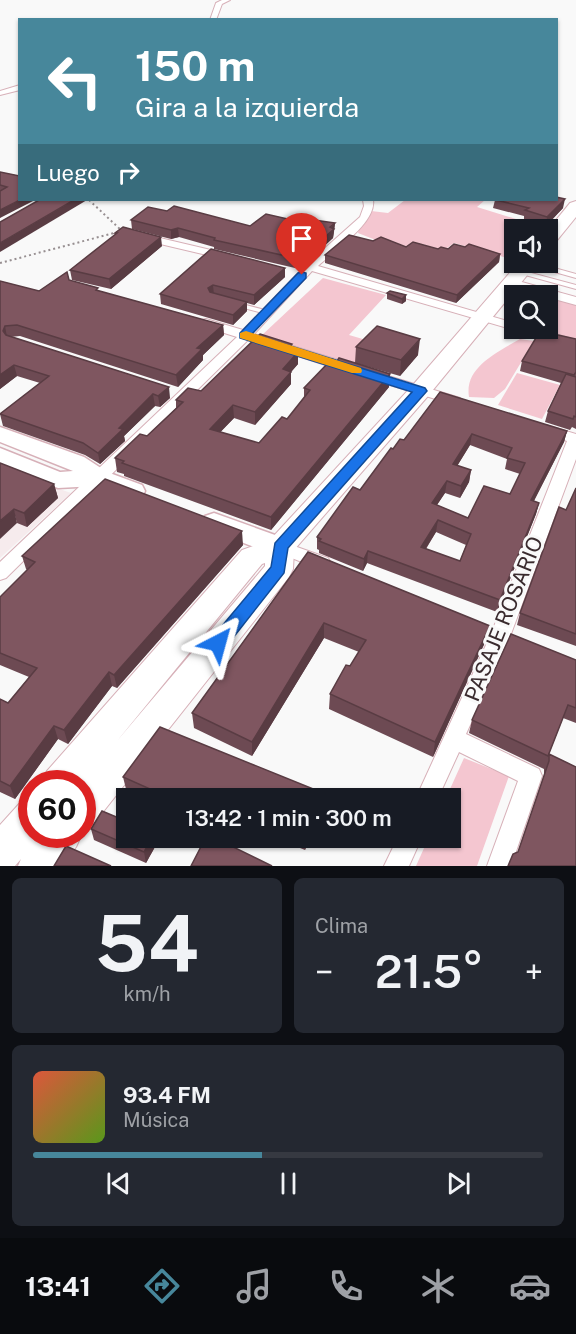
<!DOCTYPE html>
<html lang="es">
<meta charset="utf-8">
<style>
:root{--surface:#171b24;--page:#242831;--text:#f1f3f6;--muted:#9ea1a6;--line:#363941;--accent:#47879b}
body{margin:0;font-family:"Public Sans",sans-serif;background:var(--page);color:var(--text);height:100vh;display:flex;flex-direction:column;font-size:22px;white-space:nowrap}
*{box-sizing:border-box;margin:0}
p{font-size:20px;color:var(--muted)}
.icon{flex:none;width:33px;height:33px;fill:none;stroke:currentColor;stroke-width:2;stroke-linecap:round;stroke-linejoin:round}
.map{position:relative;height:866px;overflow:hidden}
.details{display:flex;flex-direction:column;gap:12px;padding:12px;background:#0d0f14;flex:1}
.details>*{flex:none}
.guide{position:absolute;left:18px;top:18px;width:540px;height:183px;border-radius:0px;box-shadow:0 2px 4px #0004;background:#47879b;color:#fff;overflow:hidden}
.tools{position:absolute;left:504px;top:219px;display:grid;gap:12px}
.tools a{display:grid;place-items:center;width:54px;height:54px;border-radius:0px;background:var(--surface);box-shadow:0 2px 4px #0004;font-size:30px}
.speed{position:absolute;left:18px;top:770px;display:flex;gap:12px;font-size:30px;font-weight:700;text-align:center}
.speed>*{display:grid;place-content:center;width:78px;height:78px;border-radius:50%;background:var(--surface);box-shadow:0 2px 4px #0004;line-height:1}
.speed .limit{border:9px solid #d22;background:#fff;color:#111}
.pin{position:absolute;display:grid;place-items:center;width:51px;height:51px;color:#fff;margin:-62px -26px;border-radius:50% 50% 50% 0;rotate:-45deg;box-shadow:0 0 6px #0007}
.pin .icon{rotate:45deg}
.me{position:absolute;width:66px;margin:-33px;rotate:39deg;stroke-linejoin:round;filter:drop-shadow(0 0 4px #0008)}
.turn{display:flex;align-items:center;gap:21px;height:126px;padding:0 18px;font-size:27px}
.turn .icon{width:78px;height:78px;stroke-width:2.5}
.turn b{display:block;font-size:42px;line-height:51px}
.then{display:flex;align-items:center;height:57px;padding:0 18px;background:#0003;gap:12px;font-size:22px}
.big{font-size:45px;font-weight:600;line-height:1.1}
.details .widget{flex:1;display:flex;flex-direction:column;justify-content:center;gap:9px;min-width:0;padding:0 21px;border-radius:9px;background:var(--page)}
.details .dial{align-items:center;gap:0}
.dial b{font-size:78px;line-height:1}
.song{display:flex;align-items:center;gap:18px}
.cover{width:72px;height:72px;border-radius:9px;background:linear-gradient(135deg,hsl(10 70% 55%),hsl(90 70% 35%))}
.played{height:6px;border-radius:3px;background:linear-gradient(90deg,var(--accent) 45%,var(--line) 45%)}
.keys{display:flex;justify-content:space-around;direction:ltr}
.heat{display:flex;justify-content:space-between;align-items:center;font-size:33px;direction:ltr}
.details .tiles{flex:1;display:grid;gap:12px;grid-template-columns:1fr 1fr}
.widget:last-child{grid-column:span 2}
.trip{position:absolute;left:116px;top:788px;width:345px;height:60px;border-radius:0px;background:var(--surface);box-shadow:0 2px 4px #0004;font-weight:600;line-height:60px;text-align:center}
.menu{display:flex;height:96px;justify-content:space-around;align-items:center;background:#090b0e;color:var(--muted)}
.menu .icon{width:42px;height:42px}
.menu .selected{color:var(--accent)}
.menu b{font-size:27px;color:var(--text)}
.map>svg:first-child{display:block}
.built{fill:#f6ebed}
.green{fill:#f4c6d0}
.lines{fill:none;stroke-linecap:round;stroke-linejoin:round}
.service-casing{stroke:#d7b0b8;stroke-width:2}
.minor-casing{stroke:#d7b0b8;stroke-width:2}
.secondary-casing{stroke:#d7b0b8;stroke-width:3}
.primary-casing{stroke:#d7b0b8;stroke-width:2}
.path{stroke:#978f91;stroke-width:2;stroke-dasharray:2 3;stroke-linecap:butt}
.service{fill:#fff;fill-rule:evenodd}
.minor{fill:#fff;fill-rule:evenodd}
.secondary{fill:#fff;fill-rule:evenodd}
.primary{fill:#fff;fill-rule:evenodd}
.wall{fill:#6d4a53;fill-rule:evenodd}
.shaded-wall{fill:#593c43}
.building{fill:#7f5660;stroke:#593c43;stroke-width:1.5;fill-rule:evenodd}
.route{fill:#1a73e8;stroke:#114b97;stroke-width:1.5}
.slow{fill:#f59e0b}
.labels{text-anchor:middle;stroke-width:6;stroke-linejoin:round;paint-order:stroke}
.near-street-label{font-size:21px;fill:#3a2b2e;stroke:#f9f9f9}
</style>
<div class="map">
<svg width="576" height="866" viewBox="0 0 576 866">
<rect width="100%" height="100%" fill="#f9f9f9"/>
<path class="built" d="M0,468L71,493L0,558Z"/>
<g class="green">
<path d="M405,200H485L477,207L545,228L514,230V260L454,243L443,251L422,244L406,252L358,233C360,224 368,220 371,211L388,213Z"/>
<path d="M323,278L386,295L349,335L373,342L353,365L261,336Z"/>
<path d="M548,296L576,304V340L533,329L548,328Z"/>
<path d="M520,339L534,341L505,389L494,398L469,397C464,367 498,352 520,339Z"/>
<path d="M517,373L560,385L542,419L498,405Z"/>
<path d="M464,758L509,776L477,866H416L429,837H450V798H446Z"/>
</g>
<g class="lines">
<g class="service-casing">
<g id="service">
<path d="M525,262H533L576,274V278L526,264Z"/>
<path d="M520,270L576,285V289L518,273V271Z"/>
<path d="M238,303L269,311L270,312L267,314L236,306V304Z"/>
</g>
</g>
<g class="minor-casing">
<g id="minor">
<path d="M222,0H230L222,4L216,20H210L216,3Z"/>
<path d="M20,85V90L0,95V91Z"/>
<path d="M363,200H373C377,222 334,251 318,266L514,323V328H535L576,340V348L312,271L254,334L354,365L356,368L354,371H344L248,340L6,578L0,580V562L237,337L202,326L200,323L202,320L206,319L243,330L306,265L360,217L364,206Z"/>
<path d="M143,234L232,255L234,257L228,260L139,239V235Z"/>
<path d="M511,279L576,297V305L507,286L505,283Z"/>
<path d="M372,371L460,398L462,401L455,405L367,378L365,375L367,372Z"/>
<path d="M546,425L576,434V459L511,634L466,734L539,769L542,776L511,866H487L518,781L459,752L438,798H416L491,634L567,441L541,433L539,430L541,427Z"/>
<path d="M280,541L328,558L331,563L328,568L322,570L274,551L271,547L274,543Z"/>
<path d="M398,837H422L409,866H384Z"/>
</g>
</g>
<g class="secondary-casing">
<g id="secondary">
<path d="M0,427L84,457L107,472L142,485L145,491L142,497L133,499L97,486L58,488L0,465V448L60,472L73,471L0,442Z"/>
<path d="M214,513L289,540L293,547L289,554L280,557L205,528L201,522L205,516Z"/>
</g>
</g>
<g class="primary-casing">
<g id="primary">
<path d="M576,201V217L554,244L548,245V230L570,203Z"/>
<path d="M519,262H538L428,396L294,550L293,569L289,577L95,822L82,827V783H42L47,771L242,550L270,540L412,386ZM265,563V566L117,741L262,564Z"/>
<path d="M32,799V834H82L76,847L61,866H18L21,859L15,866H0V825L19,804Z"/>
</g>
</g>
<g class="path">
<path d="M89,200L122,231"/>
<path d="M0,263L118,232"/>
</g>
<use href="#service" class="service"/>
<use href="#minor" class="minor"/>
<use href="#secondary" class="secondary"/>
<use href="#primary" class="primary"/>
</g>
<g class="wall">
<path d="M0,172L20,176L0,218Z"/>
<path d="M495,200L563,208L546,226L524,219V216L493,208Z"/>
<path d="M167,211L250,226L292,220L310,223H335L334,232L333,238L311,258L307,257L295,268L214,249V247L179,237L171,239L132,229L131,220Z"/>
<path d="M115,233L162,246L111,289L72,280L70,270L115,235Z"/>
<path d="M373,241L406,247L438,249L465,247L500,254L499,262L456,303L325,263V255Z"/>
<path d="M211,249L285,277L254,305L247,303V311L233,325L161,304L160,294Z"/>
<path d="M69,280L98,291L223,325L224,335L203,355V360L178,387L20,336L10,337L170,398L160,407L155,406L124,436L125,441L100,464L85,455L3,426L0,414L40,383L17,376L0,389V281L39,291Z"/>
<path d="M387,293L406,295V301L402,304L387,299Z"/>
<path d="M576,339V429L572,427L570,430L545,422L548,411L561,383L520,371L522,361Z"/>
<path d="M292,344V350L298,352V364L291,372V384L255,425L234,418L220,432L259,443L287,419L304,399V388L389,387L271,530L124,476V474L117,472L115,458L147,436L176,408V400L201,391Z"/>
<path d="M356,347L418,355L400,376L355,363Z"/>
<path d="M440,392L567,431L564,442L534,501L539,503L536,514L497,612L367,563L363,571L319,553V550L317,549V537L360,490L393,449L404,440ZM470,445L507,459L505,469L520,474L510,494L468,518L437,505L445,493L460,498L469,482L471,470L457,466ZM436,532L466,545L460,561L426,549Z"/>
<path d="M0,463L54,484L58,498L27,527L17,523Z"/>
<path d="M576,488V646L517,625L520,613Z"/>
<path d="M243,545L117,688L112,686L68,744L58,739L15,799L0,792V699L8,703L29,677L0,665V597L27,570L26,569L22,556Z"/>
<path d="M308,552L490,626L486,640L433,757L329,709L330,694L350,666L359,652L324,638L252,756L194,728L192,713Z"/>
<path d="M576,660V723L563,718L549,754L576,767L518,852L544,777V769L469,733L472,720Z"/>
<path d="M123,777L323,798H138L127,793Z"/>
<path d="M91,829L156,845L146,863L94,840Z"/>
<path d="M273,837H310L305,850Z"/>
</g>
<g class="shaded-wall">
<path d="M565,199L563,208L546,226L547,217Z"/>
<path d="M20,200H35L0,218V210Z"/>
<path d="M74,200H87L0,252V243Z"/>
<path d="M335,223L333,238L311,258V249Z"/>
<path d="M178,228L179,237L171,239V230Z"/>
<path d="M161,237L162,246L111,289L109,279Z"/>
<path d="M307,248V257L295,268V258Z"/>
<path d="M500,254L499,262L456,303L457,295Z"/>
<path d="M285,268V277L254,305V295Z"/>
<path d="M213,285L214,295L209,298L208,288Z"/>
<path d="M406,295V301L402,304V299Z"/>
<path d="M247,302V311L233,325V315Z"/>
<path d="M223,325L224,335L203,355V360L178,387L176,375L197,348Z"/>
<path d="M5,326L7,337L3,331Z"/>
<path d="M420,339L418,355L400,376L401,360Z"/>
<path d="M298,352V364L291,372V384L255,425V412L283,369Z"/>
<path d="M14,365L17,376L0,389V375Z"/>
<path d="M390,374L389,387L271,530V517Z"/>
<path d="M169,387L170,398L160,407L158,396Z"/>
<path d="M153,394L155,406L124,436L125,441L100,464L98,453L119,428Z"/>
<path d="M233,405L234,418L211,442L210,429Z"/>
<path d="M567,431L564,442L528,512L531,500Z"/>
<path d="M472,434L470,445L451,476L453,464Z"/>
<path d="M471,470L469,482L460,498L461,486Z"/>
<path d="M447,481L445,493L430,515L432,503Z"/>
<path d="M54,484L58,498L27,527L24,513Z"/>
<path d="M539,503L536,514L497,612L500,600Z"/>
<path d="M14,509L17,523L0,539V521Z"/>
<path d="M438,520L436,532L419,559L421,547Z"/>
<path d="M242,531L243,545L117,688L114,675Z"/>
<path d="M368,551L367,563L363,571L364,559Z"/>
<path d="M324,623V638L252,756V742Z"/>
<path d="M490,626L486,640L433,757L435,742Z"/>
<path d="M109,672L112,686L68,744L64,730Z"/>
<path d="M54,726L58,739L15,799L10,786Z"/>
<path d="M152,837H155L156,845L146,863L144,852Z"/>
<path d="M228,837H236L226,858L225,843Z"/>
<path d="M305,837H310L305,850Z"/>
</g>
<g class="building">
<path d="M0,172L20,176V200L0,210V191L7,187L0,185Z"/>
<path d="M556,197L565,199L547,217L525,210L529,208L496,200H556Z"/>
<path d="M39,200H74L0,243V222Z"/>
<path d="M174,206L250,226L266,214L292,220L294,219L310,223L314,220L335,223L330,227L334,229L311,249L307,248L295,258L214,240L215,238L178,228L171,230L131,220L148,207L167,211Z"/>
<path d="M123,227L161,237L109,279L70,270L117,233H115Z"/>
<path d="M349,235L373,241L381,237L406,247L413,242L438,249L441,247L448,249L454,244L465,247L469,244L500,254L457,295L325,255Z"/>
<path d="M211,249L285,268L254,295L213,285L208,288L210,292L247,302L233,315L160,294Z"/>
<path d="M67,272L69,280L98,288L96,290L223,325L197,348L202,349L176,375L17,325L5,326L3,331L6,335L169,387L158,396L153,394L119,428L123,429L98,453L83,443L0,414L49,376L14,365L0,375V281L39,291Z"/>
<path d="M390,291L406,295L402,299L387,293Z"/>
<path d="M377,326L420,339L401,360L356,347Z"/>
<path d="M540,331L576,339V372L574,375L522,361Z"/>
<path d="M260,334L292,344L287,349L298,352L283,369L291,372L255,412L233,405L210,429L259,443L282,417L287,419L310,390L304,388L332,359L337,361L339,358L390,374L271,517L122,463L124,461L115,458L140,434L147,436L183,402L176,400L188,388L201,391Z"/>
<path d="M566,374L576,377V417L574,416L573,419L548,411Z"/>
<path d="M440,392L567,431L531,500L539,503L500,600L368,551L364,559L319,541L321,539L317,537L353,487L360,490L391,448L393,449L400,439L404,440ZM472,434L512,448L507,458L525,463L510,494L484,486L468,518L432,503L447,481L461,486L471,470L453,464ZM438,520L471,534L460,561L421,547Z"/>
<path d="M0,463L54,484L24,513L14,509L0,521Z"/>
<path d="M105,479L242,531L114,675L109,672L64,730L54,726L10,786L0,781V699L8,703L37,668L0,653V597L35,562L22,556Z"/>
<path d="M576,488V634L520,613L559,507L566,510Z"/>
<path d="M308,552L490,626L435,742L330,694L346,665L350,666L366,640L324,623L252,742L192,713Z"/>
<path d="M511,634L576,660V708L568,705L548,756L472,720Z"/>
<path d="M160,727L323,793L321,798H170L123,777Z"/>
<path d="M549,754L576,767V866H508L513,854L518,852L549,761Z"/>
<path d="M102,811L126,821V837H152L144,852L91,829Z"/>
<path d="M206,837H228L225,843L272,866H191Z"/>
<path d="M66,846L111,866H54Z"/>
</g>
<path class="route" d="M302,272L306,273V278L252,334L425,388L427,391L288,548L284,573L225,648L218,650L212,648L210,643L212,638L271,567L275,543L412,392L240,338V333L298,273Z"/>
<path class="slow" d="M246,331L361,368L362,371L361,373H352L240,338V333Z"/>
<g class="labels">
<g class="near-street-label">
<text transform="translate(504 619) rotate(-68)" y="7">PASAJE ROSARIO</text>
</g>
</g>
</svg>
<div class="tools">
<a><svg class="icon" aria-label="sound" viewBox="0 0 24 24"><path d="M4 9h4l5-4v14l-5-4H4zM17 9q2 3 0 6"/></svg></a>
<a><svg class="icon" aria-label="search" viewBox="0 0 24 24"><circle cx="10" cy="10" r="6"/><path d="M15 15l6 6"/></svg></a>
</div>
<div class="speed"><div class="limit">60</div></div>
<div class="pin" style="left:302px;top:275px;background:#d93025"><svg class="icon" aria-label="arrive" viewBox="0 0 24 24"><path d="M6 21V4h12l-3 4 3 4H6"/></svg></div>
<svg class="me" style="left:218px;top:643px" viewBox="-20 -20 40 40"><path d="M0-17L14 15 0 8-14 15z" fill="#1a73e8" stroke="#fff" stroke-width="4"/></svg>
<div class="trip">13:42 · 1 min · 300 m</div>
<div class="guide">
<div class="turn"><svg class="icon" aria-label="left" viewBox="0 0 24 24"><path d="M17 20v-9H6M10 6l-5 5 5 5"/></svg><div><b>150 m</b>Gira a la izquierda</div></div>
<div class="then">Luego<svg class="icon" aria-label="right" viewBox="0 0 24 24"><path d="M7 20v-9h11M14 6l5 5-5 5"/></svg></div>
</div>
</div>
<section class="details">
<div class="tiles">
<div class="widget dial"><b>54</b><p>km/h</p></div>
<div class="widget"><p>Clima</p>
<div class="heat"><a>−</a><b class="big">21.5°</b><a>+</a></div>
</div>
<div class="widget">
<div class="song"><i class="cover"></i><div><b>93.4 FM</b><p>Música</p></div></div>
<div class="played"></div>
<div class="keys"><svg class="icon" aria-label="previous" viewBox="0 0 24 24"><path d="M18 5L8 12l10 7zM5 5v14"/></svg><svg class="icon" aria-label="pause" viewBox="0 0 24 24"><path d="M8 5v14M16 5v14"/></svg><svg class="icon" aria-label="next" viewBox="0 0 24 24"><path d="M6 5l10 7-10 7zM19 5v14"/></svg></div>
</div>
</div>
</section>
<nav class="menu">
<b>13:41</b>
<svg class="icon selected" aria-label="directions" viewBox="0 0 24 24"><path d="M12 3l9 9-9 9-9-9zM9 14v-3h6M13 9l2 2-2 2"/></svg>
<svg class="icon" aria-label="music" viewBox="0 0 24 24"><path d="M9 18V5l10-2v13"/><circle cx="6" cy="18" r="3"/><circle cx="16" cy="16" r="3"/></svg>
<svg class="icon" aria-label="phone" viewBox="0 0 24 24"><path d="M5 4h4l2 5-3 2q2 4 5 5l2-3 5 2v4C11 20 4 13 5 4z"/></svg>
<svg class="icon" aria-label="climate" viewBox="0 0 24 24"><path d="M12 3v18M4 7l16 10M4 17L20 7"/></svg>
<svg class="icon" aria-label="car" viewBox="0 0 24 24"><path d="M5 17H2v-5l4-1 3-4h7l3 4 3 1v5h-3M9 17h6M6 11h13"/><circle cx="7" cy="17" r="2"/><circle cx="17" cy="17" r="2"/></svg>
</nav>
